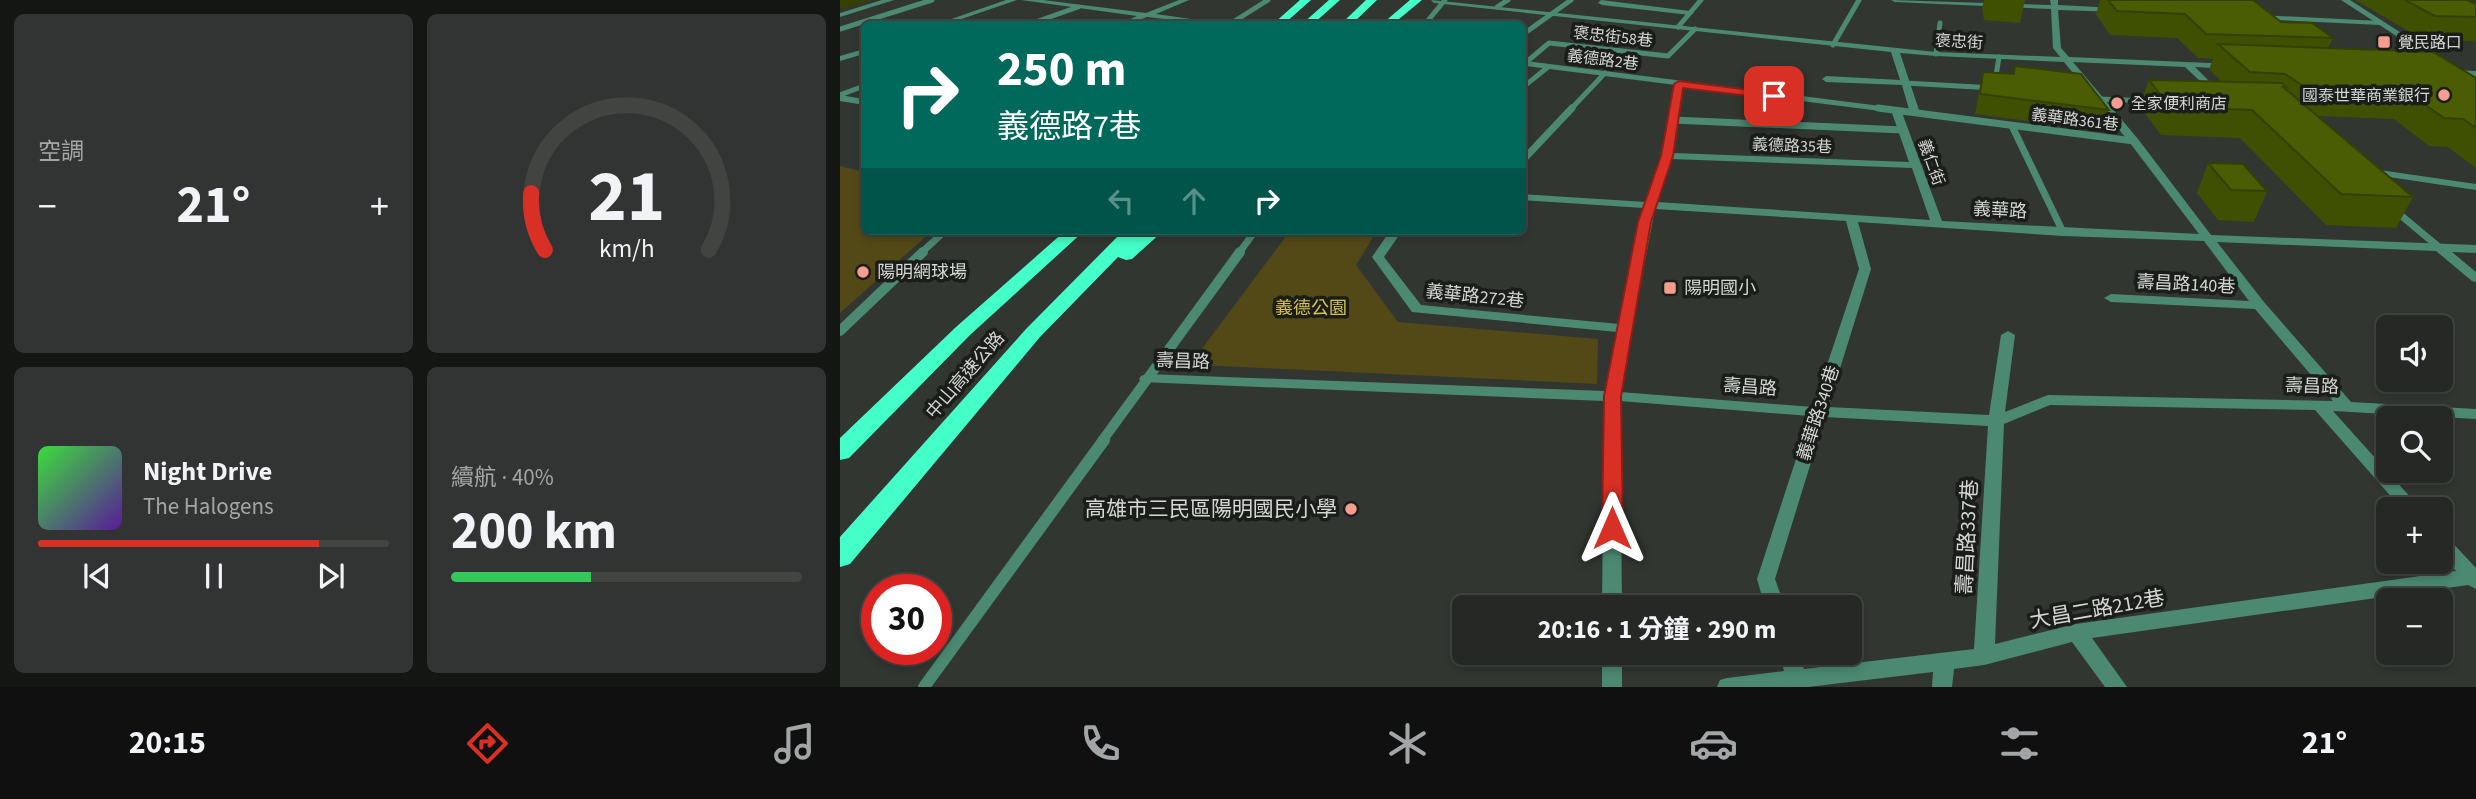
<!DOCTYPE html>
<html lang="zh-TW">
<meta charset="utf-8">
<style>
:root{--surface:#252825;--page:#313432;--text:#f1f3f6;--muted:#a3a6a7;--line:#424442;--accent:#d93025}
body{margin:0;font-family:"Source Sans 3","Noto Sans TC",sans-serif;background:var(--page);color:var(--text);height:100vh;display:flex;flex-direction:column;font-size:26px;white-space:nowrap}
*{box-sizing:border-box;margin:0}
p{font-size:23px;color:var(--muted)}
.icon{flex:none;width:38px;height:38px;fill:none;stroke:currentColor;stroke-width:2;stroke-linecap:round;stroke-linejoin:round}
.map{position:relative;flex:1;overflow:hidden}
.drawer{display:flex;flex-direction:column;gap:14px;padding:14px;background:#141614;width:840px}
.drawer>*{flex:none}
.guide{position:absolute;left:21px;top:21px;width:665px;height:214px;border-radius:10px;box-shadow:0 4px 10px #0003,0 0 0 2px var(--line);background:#00695c;color:#fff;overflow:hidden}
.tools{position:absolute;left:1536px;top:315px;display:grid;gap:14px}
.tools a{display:grid;place-items:center;width:77px;height:77px;border-radius:10px;background:var(--surface);box-shadow:0 4px 10px #0003,0 0 0 2px var(--line);font-size:35px}
.speed{position:absolute;left:21px;top:574px;display:flex;gap:14px;font-size:35px;font-weight:700;text-align:center}
.speed>*{display:grid;place-content:center;width:91px;height:91px;border-radius:50%;background:var(--surface);box-shadow:0 4px 10px #0003,0 0 0 2px var(--line);line-height:1}
.speed .limit{border:10px solid #d22;background:#fff;color:#111}
.pin{position:absolute;display:grid;place-items:center;width:60px;height:60px;color:#fff;margin:-30px;border-radius:14px;box-shadow:0 4px 10px #0006}
.me{position:absolute;width:77px;margin:-38px;rotate:0deg;stroke-linejoin:round;filter:drop-shadow(0 0 5px #0008)}
.turn{display:flex;align-items:center;gap:24px;height:147px;padding:0 21px;font-size:32px}
.turn .icon{width:91px;height:91px;stroke-width:2.5}
.turn b{display:block;font-size:49px;line-height:60px}
.lanes{display:flex;align-items:center;height:66px;padding:0 21px;background:#0003;justify-content:center;gap:35px;direction:ltr}
.lanes .off{opacity:.35}
.big{font-size:52px;font-weight:700;line-height:1.1}
.drawer .tile{flex:1;display:flex;flex-direction:column;justify-content:center;gap:10px;min-width:0;padding:0 24px;border-radius:10px;background:var(--page)}
.drawer .dial{align-items:center;gap:0}
.dial svg{height:182px;overflow:visible;fill:none;stroke:var(--line);stroke-width:7;stroke-linecap:round;text-anchor:middle}
.dial text{fill:var(--text);stroke:none}
.song{display:flex;align-items:center;gap:21px}
.cover{width:84px;height:84px;border-radius:10px;background:linear-gradient(135deg,hsl(120 70% 55%),hsl(270 70% 35%))}
.played{height:7px;border-radius:4px;background:linear-gradient(90deg,var(--accent) 80%,var(--line) 80%)}
.keys{display:flex;justify-content:space-around;direction:ltr}
.heat{display:flex;justify-content:space-between;align-items:center;font-size:38px;direction:ltr}
.charge{height:10px;border-radius:5px;background:linear-gradient(90deg,#34c759 40%,var(--line) 0)}
.drawer .tiles{flex:1;display:grid;gap:14px;grid-template-columns:repeat(2,1fr)}
.trip{position:absolute;left:612px;top:595px;width:410px;height:70px;border-radius:10px;background:var(--surface);box-shadow:0 4px 10px #0003,0 0 0 2px var(--line);font-weight:700;line-height:70px;text-align:center}
.dock{display:flex;height:112px;justify-content:space-around;align-items:center;background:#0f100f;color:var(--muted)}
.dock .icon{width:49px;height:49px}
.dock .active{color:var(--accent)}
.dock b{font-size:32px;color:var(--text)}
main{display:flex;flex:1;min-height:0}
.map>svg:first-child{display:block}
.green{fill:#534917}
.lines{fill:none;stroke-linecap:round;stroke-linejoin:round}
.service-far3{stroke:#4b8972;stroke-width:5}
.service-far2{stroke:#4b8972;stroke-width:7}
.service-far1{stroke:#4b8972;stroke-width:10}
.service{stroke:#4b8972;stroke-width:12}
.minor{fill:#4b8972;fill-rule:evenodd}
.tertiary{fill:#4b8972;fill-rule:evenodd}
.motorway{fill:#44ffc7;fill-rule:evenodd}
.wall{fill:#405003}
.shaded-wall{fill:#344103}
.building{fill:#4b5d04;stroke:#344103;stroke-width:2}
.route{fill:#d93025;stroke:#8d1f18;stroke-width:2}
.poi-dot{fill:#f59d8f;stroke:#1a1d1a;stroke-width:2.5}
.labels{text-anchor:middle;stroke-width:7;stroke-linejoin:round;paint-order:stroke}
.far-street-label{font-size:16px;fill:#d4d7d4;stroke:#1a1d1a}
.far-poi-label{font-size:16px;fill:#d4d7d4;stroke:#1a1d1a;text-anchor:start}
.street-label{font-size:18px;fill:#d4d7d4;stroke:#1a1d1a}
.poi-label{font-size:18px;fill:#d4d7d4;stroke:#1a1d1a;text-anchor:start}
.park-label{font-size:18px;fill:#d8c24f;stroke:#1a1d1a}
.near-poi-label{font-size:21px;fill:#d4d7d4;stroke:#1a1d1a;text-anchor:end}
.near-street-label{font-size:21px;fill:#d4d7d4;stroke:#1a1d1a}
</style>
<main>
<section class="drawer">
<div class="tiles">
<div class="tile"><p>空調</p>
<div class="heat"><a>−</a><b class="big">21°</b><a>+</a></div>
</div>
<div class="tile dial"><svg viewBox="0 0 100 80">
<path d="M14 69A42 42 0 1 1 86 69"/>
<path d="M14 69A42 42 0 0 1 8 44" stroke="#d93025"/>
<text x="50" y="56" font-size="32" font-weight="700">21</text>
<text x="50" y="72" font-size="11">km/h</text>
</svg></div>
<div class="tile">
<div class="song"><i class="cover"></i><div><b>Night Drive</b><p>The Halogens</p></div></div>
<div class="played"></div>
<div class="keys"><svg class="icon" aria-label="previous" viewBox="0 0 24 24"><path d="M18 5L8 12l10 7zM5 5v14"/></svg><svg class="icon" aria-label="pause" viewBox="0 0 24 24"><path d="M8 5v14M16 5v14"/></svg><svg class="icon" aria-label="next" viewBox="0 0 24 24"><path d="M6 5l10 7-10 7zM19 5v14"/></svg></div>
</div>
<div class="tile"><p>續航 · 40%</p><b class="big">200 km</b><div class="charge"></div></div>
</div>
</section>
<div class="map">
<svg width="1636" height="687" viewBox="0 0 1636 687">
<rect width="100%" height="100%" fill="#313631"/>
<g class="green">
<path d="M0,166L24,172V231H92L0,313Z"/>
<path d="M450,231H537L516,265L558,322L758,339L757,384L361,365L355,358Z"/>
</g>
<g class="lines">
<g class="service-far3">
<path d="M657,7L668,0"/>
<path d="M190,24L238,7"/>
<path d="M390,24L428,0"/>
<path d="M585,24L605,0"/>
<path d="M838,27L861,0"/>
<path d="M0,29L92,0"/>
<path d="M682,35L731,0"/>
<path d="M993,45L1019,0"/>
<path d="M1096,54L1100,23"/>
<path d="M682,63L1052,110"/>
<path d="M684,64L709,43L828,56L855,29"/>
<path d="M1065,83L1154,88L1159,57"/>
<path d="M682,88L708,67"/>
<path d="M0,95L24,86"/>
<path d="M1257,99L1313,101"/>
<path d="M730,110L765,73"/>
</g>
<g class="service-far2">
<path d="M1038,108L1294,141"/>
<path d="M833,120L1063,130"/>
<path d="M1172,126L1223,232"/>
<path d="M682,161L732,108"/>
<path d="M1552,208L1600,248"/>
<path d="M81,253L105,231"/>
<path d="M399,253L415,231"/>
</g>
<g class="service-far1">
<path d="M0,331L83,252"/>
<path d="M262,441L400,252"/>
</g>
<path class="service" d="M84,687L264,440"/>
<g class="minor">
<path d="M42,0H54L0,17V13Z"/>
<path d="M166,0H177L107,24H97Z"/>
<path d="M181,0H203L306,13L339,0H349L316,14L386,24H368L307,17L289,24H280L297,16Z"/>
<path d="M591,0L1096,52L1220,57L1213,48L1211,9L1055,2L1051,0L1211,5L1210,0H1218V5L1277,8L1281,10L1277,12L1218,10L1221,48L1229,57L1393,64L1394,66L1390,69L1355,67L1381,93L1382,95L1378,98L1345,67L1233,62L1298,139L1371,235L1636,245V253L1612,252L1636,272V282L1632,281L1596,251L1377,242L1424,302L1511,402L1636,409V419L1493,411L1581,509H1562L1475,410L1210,405L1164,424L1155,644L1236,624L1616,571L1601,554V535L1607,537L1636,568V589L1628,585L1252,638L1287,687H1265L1232,642L1144,665L1114,669L1112,687H1092L1093,672L968,687H877L880,680L887,678L944,671L939,653H959L964,669L1134,649L1148,426L985,417L935,579L945,607H925L917,579L970,416L780,401L782,607H762L764,401L301,382L299,379L301,376L306,374L765,391L777,332L572,312L532,257L550,231H562L544,257L581,305L779,324L804,208L682,200V194L806,202L822,156L835,84L839,81L843,84L833,153L1069,162L1051,110L1056,107L1061,110L1102,221L1359,234L1290,143L1224,62L1096,56L1060,53L1080,113L1075,116L1070,113L1062,85L986,82L982,79L986,76L1060,80L1051,52L594,3ZM831,159L1072,168L1090,220L817,202ZM815,209L1006,221L1019,269L973,407L780,392ZM1018,222L1223,236L1364,241L1409,301L1271,294L1264,298L1271,302L1415,309L1493,401L1208,395L1165,412L1175,335L1168,331L1161,335L1149,415L988,407L1031,269Z"/>
<path d="M761,0L850,11L854,13L850,15L762,5L758,3Z"/>
<path d="M1419,15L1540,21L1544,23L1540,25L1416,19V15Z"/>
<path d="M24,49V54L0,61V56Z"/>
<path d="M1609,70L1636,71V77L1606,75L1605,73Z"/>
<path d="M0,95L24,99V105L0,101Z"/>
<path d="M1526,168L1636,184V190L1522,173V169Z"/>
<rect x="762" y="653" width="20" height="34"/>
</g>
<path class="tertiary" d="M1501,0H1510L1605,61L1598,63Z"/>
<g class="motorway">
<path d="M460,0H471L444,24H433Z"/>
<path d="M489,0H500L473,24H462Z"/>
<path d="M526,0H537L512,24H501Z"/>
<path d="M570,0H582L553,24H542Z"/>
<path d="M225,231H244L130,335L9,458L0,460V438L116,327Z"/>
<path d="M283,231H302L300,234L303,231H323L292,259L286,260L278,257L200,337L10,564L0,567V537L186,329Z"/>
</g>
</g>
<g class="wall">
<path d="M1140,0H1185L1180,23L1144,20L1142,9L1144,0Z"/>
<path d="M1260,0H1413L1441,22L1493,38L1488,48L1636,78V168L1608,147L1589,146L1554,119L1477,116L1573,197L1556,228L1486,225L1400,138L1321,135L1300,106L1309,80L1382,82L1369,69L1373,59L1358,58L1337,38L1270,35L1256,14Z"/>
<path d="M1515,0H1627L1636,4V41L1584,40Z"/>
<path d="M1175,66L1269,110L1263,131L1135,114L1143,72L1173,74Z"/>
<path d="M1368,163L1427,191L1414,222L1378,220L1357,193Z"/>
</g>
<path class="shaded-wall" d="M0,0H32L0,9Z"/>
<g class="building">
<path d="M1268,0H1413L1441,22L1472,23L1493,38L1366,34L1345,14L1277,11Z"/>
<path d="M1565,0H1627L1636,4V17L1595,16Z"/>
<path d="M1378,44L1593,52L1636,78V128L1623,119L1604,118L1567,92L1466,88L1445,74L1410,72Z"/>
<path d="M1175,66L1241,74L1269,110L1140,94L1143,72L1174,74Z"/>
<path d="M1309,80L1442,83L1446,87H1443L1573,197L1501,194L1412,110L1330,107Z"/>
<path d="M1368,163L1403,164L1427,191L1391,190Z"/>
</g>
<path class="route" d="M839,81L934,93L939,96L934,99L843,88L833,156L811,222L781,396L783,528L780,533L772,536L765,533L762,528L764,396L798,222L821,156L834,84Z"/>
<g class="poi-dot">
<rect x="1537" y="35" width="14" height="14" rx="3.5"/>
<circle cx="1604" cy="95" r="7"/>
<circle cx="1277" cy="103" r="7"/>
<circle cx="23" cy="272" r="7"/>
<rect x="823" y="281" width="14" height="14" rx="3.5"/>
<circle cx="511" cy="509" r="7"/>
</g>
<g class="labels">
<g class="far-street-label">
<text transform="translate(773 36) rotate(6)" y="6">褒忠街58巷</text>
<text transform="translate(1119 41) rotate(3)" y="6">褒忠街</text>
<text transform="translate(763 59) rotate(7)" y="6">義德路2巷</text>
<text transform="translate(1235 119) rotate(7)" y="6">義華路361巷</text>
<text transform="translate(952 145) rotate(2)" y="6">義德路35巷</text>
<text transform="translate(1092 162) rotate(70)" y="6">義仁街</text>
</g>
<g class="far-poi-label">
<text x="1558" y="48">覺民路口</text>
<text x="1590" y="101" text-anchor="end">國泰世華商業銀行</text>
<text x="1291" y="109">全家便利商店</text>
</g>
<g class="street-label">
<text transform="translate(1160 210) rotate(3)" y="6">義華路</text>
<text transform="translate(1346 284) rotate(3)" y="6">壽昌路140巷</text>
<text transform="translate(635 296) rotate(6)" y="6">義華路272巷</text>
<text transform="translate(343 361) rotate(2)" y="6">壽昌路</text>
<text transform="translate(125 375) rotate(-49)" y="6">中山高速公路</text>
<text transform="translate(1472 386) rotate(2)" y="6">壽昌路</text>
<text transform="translate(910 387) rotate(4)" y="6">壽昌路</text>
<text transform="translate(978 413) rotate(-72)" y="6">義華路340巷</text>
</g>
<g class="poi-label">
<text x="37" y="278">陽明網球場</text>
<text x="844" y="294">陽明國小</text>
</g>
<g class="park-label">
<text x="471" y="314">義德公園</text>
</g>
<g class="near-poi-label">
<text x="497" y="516">高雄市三民區陽明國民小學</text>
</g>
<g class="near-street-label">
<text transform="translate(1127 537) rotate(-87)" y="7">壽昌路337巷</text>
<text transform="translate(1257 609) rotate(-10)" y="7">大昌二路212巷</text>
</g>
</g>
</svg>
<div class="tools">
<a><svg class="icon" aria-label="sound" viewBox="0 0 24 24"><path d="M4 9h4l5-4v14l-5-4H4zM17 9q2 3 0 6"/></svg></a>
<a><svg class="icon" aria-label="search" viewBox="0 0 24 24"><circle cx="10" cy="10" r="6"/><path d="M15 15l6 6"/></svg></a>
<a>+</a>
<a>−</a>
</div>
<div class="speed"><div class="limit">30</div></div>
<div class="pin" style="left:934px;top:96px;background:#d93025"><svg class="icon" aria-label="arrive" viewBox="0 0 24 24"><path d="M6 21V4h12l-3 4 3 4H6"/></svg></div>
<svg class="me" style="left:772px;top:528px" viewBox="-20 -20 40 40"><path d="M0-17L14 15 0 8-14 15z" fill="#d93025" stroke="#fff" stroke-width="4"/></svg>
<div class="trip">20:16 · 1 分鐘 · 290 m</div>
<div class="guide">
<div class="turn"><svg class="icon" aria-label="right" viewBox="0 0 24 24"><path d="M7 20v-9h11M14 6l5 5-5 5"/></svg><div><b>250 m</b>義德路7巷</div></div>
<div class="lanes"><svg class="icon off" aria-label="left" viewBox="0 0 24 24"><path d="M17 20v-9H6M10 6l-5 5 5 5"/></svg><svg class="icon off" aria-label="ahead" viewBox="0 0 24 24"><path d="M12 20V5M6 11l6-6 6 6"/></svg><svg class="icon" aria-label="right" viewBox="0 0 24 24"><path d="M7 20v-9h11M14 6l5 5-5 5"/></svg></div>
</div>
</div>
</main>
<nav class="dock">
<b>20:15</b>
<svg class="icon active" aria-label="directions" viewBox="0 0 24 24"><path d="M12 3l9 9-9 9-9-9zM9 14v-3h6M13 9l2 2-2 2"/></svg>
<svg class="icon" aria-label="music" viewBox="0 0 24 24"><path d="M9 18V5l10-2v13"/><circle cx="6" cy="18" r="3"/><circle cx="16" cy="16" r="3"/></svg>
<svg class="icon" aria-label="phone" viewBox="0 0 24 24"><path d="M5 4h4l2 5-3 2q2 4 5 5l2-3 5 2v4C11 20 4 13 5 4z"/></svg>
<svg class="icon" aria-label="climate" viewBox="0 0 24 24"><path d="M12 3v18M4 7l16 10M4 17L20 7"/></svg>
<svg class="icon" aria-label="car" viewBox="0 0 24 24"><path d="M5 17H2v-5l4-1 3-4h7l3 4 3 1v5h-3M9 17h6M6 11h13"/><circle cx="7" cy="17" r="2"/><circle cx="17" cy="17" r="2"/></svg>
<svg class="icon" aria-label="filters" viewBox="0 0 24 24"><path d="M4 7h16M4 17h16"/><circle cx="9" cy="7" r="2"/><circle cx="15" cy="17" r="2"/></svg>
<b>21°</b>
</nav>
